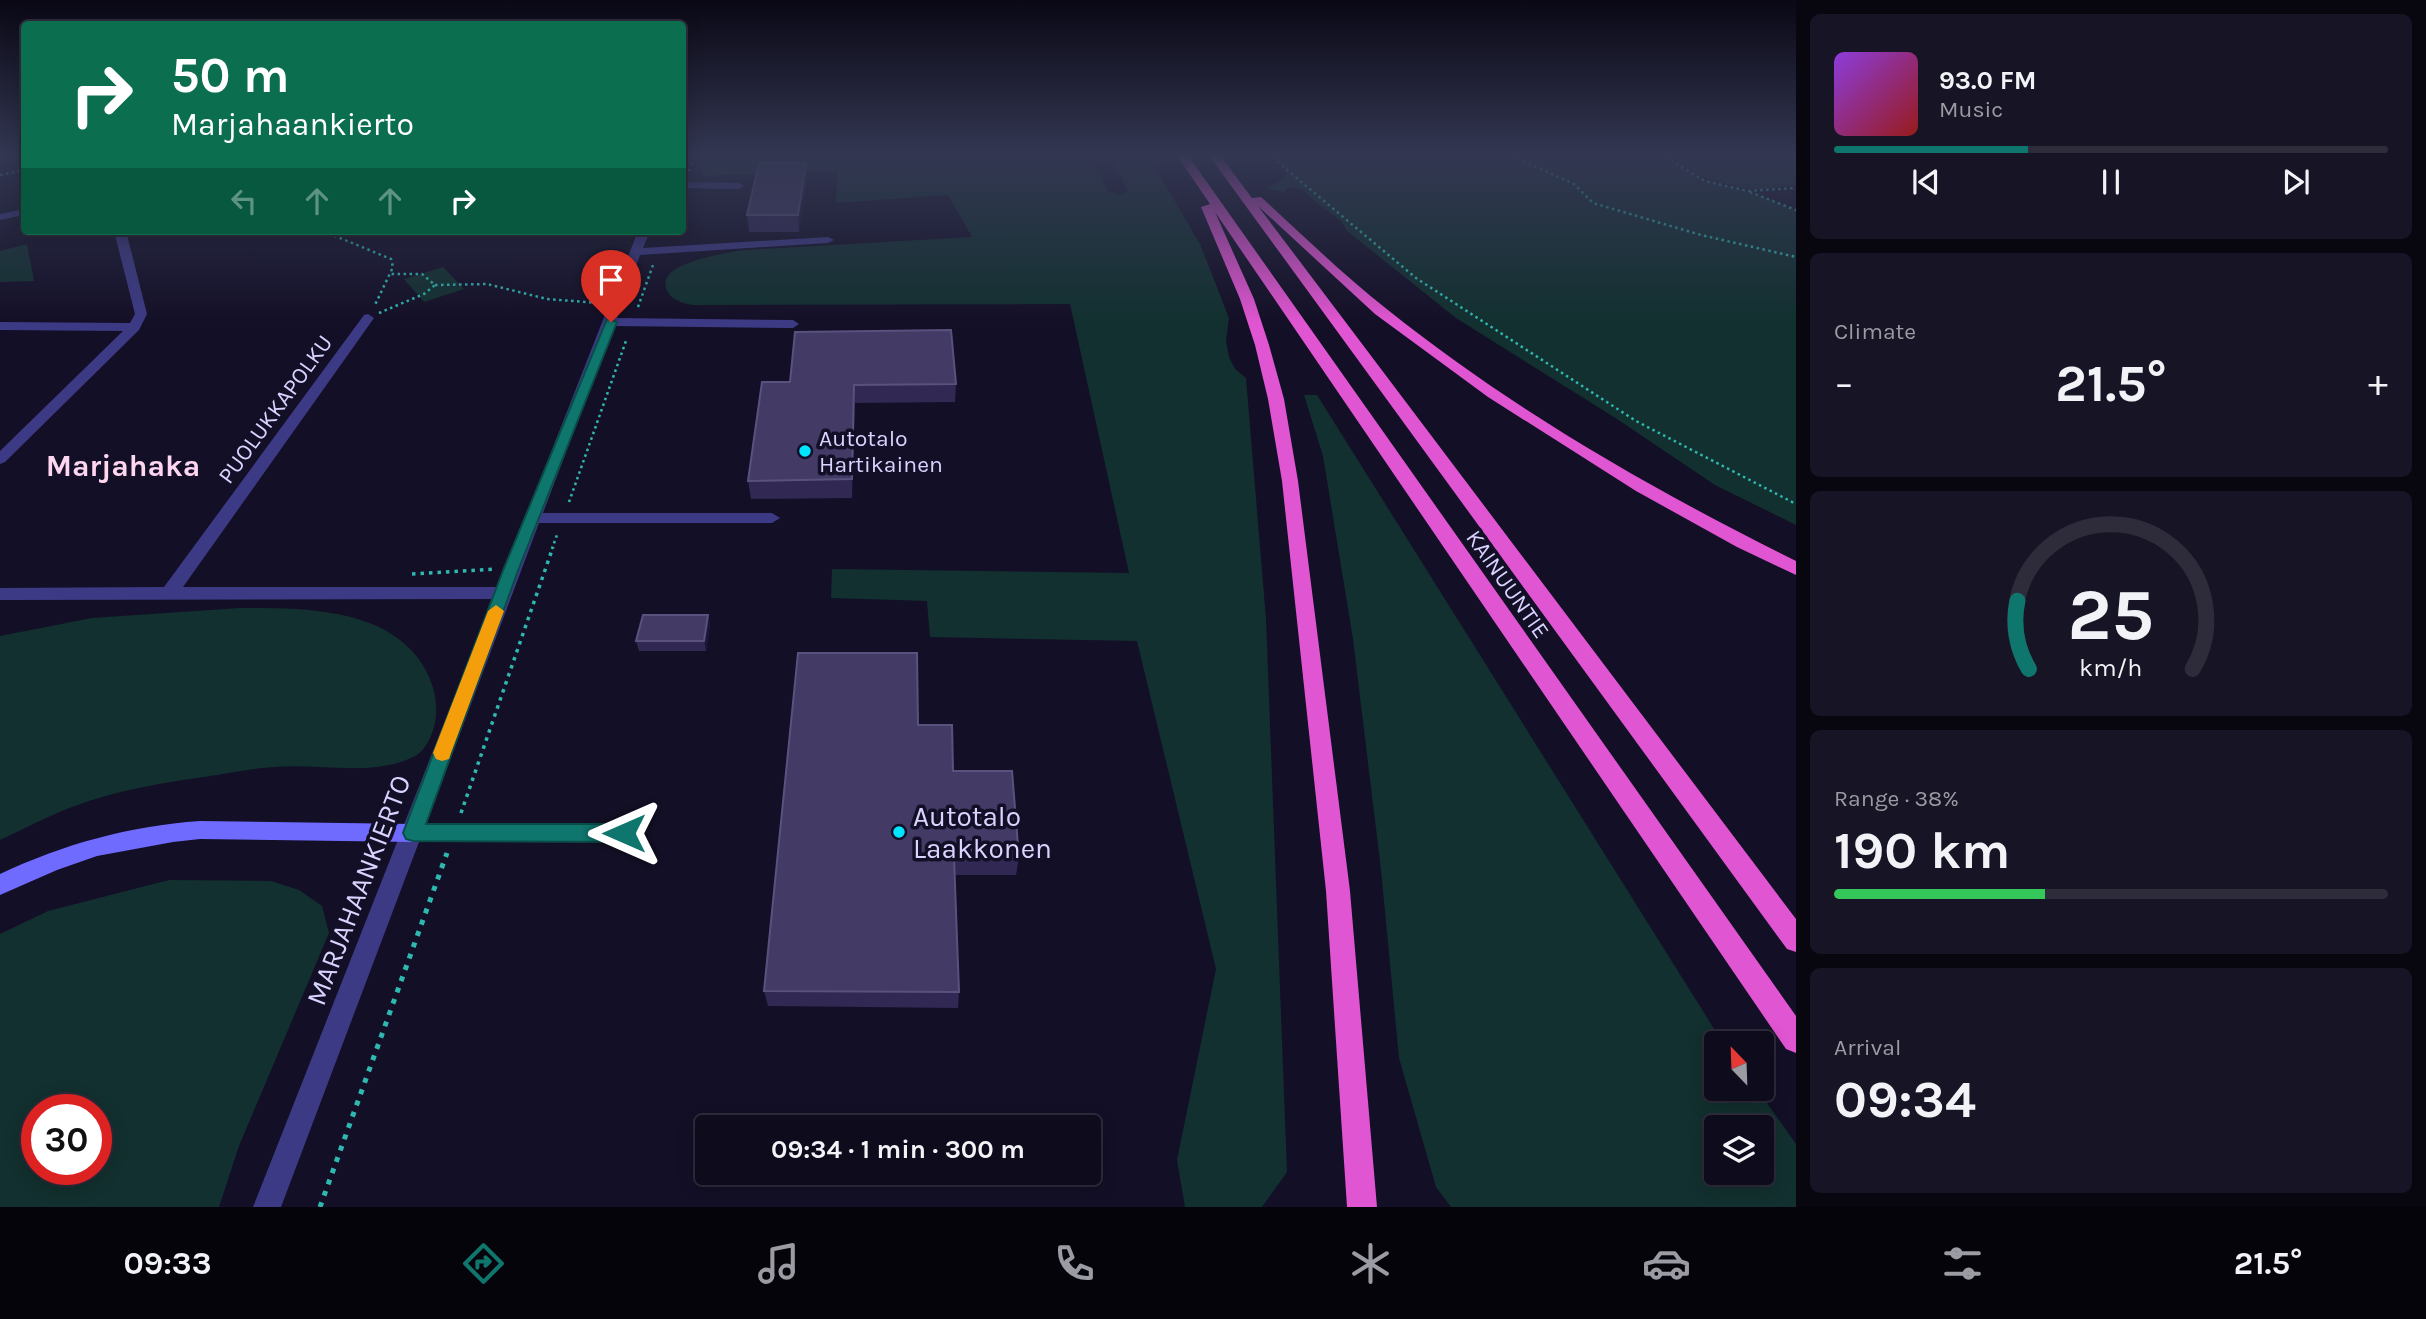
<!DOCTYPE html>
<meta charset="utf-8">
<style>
:root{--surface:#0e0b1c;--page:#171425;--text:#f1f3f6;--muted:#9b9ba3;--line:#2e2b3b;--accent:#0f766e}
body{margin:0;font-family:Karla,sans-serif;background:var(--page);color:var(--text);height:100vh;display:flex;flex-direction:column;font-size:26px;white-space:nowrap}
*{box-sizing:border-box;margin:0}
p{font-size:23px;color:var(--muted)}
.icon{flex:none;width:38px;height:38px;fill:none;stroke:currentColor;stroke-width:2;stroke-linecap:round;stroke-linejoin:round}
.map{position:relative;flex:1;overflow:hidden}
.side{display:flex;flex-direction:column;gap:14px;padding:14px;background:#08060f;width:630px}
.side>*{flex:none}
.top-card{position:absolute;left:21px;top:21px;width:665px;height:214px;border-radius:7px;box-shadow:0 4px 18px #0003,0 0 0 2px var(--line);background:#0b6e4f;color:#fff;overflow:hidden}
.needle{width:46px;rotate:337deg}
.buttons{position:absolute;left:1704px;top:1031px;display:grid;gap:14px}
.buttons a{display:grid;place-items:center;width:70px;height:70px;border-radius:7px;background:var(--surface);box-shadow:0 4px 18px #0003,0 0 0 2px var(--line);font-size:35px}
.speed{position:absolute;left:21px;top:1094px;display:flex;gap:14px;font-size:35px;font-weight:700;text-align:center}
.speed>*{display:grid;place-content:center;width:91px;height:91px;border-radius:50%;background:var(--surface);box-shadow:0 4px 18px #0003,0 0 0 2px var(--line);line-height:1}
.speed .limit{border:10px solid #d22;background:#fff;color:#111}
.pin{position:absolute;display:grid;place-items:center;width:60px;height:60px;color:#fff;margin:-72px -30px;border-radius:50% 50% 50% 0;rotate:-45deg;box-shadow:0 0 7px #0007}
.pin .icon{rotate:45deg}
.me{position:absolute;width:77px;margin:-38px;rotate:270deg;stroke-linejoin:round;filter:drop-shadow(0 0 5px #0008)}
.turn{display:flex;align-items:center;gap:24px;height:147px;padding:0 35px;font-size:32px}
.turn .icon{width:91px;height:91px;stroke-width:2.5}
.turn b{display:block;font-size:49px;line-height:60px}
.lanes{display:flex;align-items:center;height:66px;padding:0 35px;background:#0003;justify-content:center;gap:35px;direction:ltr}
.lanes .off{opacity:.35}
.big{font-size:52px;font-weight:700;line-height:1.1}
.side .tile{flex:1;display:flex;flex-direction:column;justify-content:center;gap:10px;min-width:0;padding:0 24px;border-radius:10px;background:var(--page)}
.side .dial{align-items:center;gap:0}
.dial svg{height:182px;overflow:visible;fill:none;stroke:var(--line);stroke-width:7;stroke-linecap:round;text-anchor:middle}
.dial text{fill:var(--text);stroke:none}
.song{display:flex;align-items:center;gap:21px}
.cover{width:84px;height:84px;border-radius:10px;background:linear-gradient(135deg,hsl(270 70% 55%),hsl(0 70% 35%))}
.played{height:7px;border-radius:4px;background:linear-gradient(90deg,var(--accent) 35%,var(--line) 35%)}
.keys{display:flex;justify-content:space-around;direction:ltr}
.heat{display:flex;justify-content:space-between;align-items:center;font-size:38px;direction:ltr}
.charge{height:10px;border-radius:5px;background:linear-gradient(90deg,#34c759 38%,var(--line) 0)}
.trip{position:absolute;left:695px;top:1115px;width:406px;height:70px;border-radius:7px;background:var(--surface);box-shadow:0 4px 18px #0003,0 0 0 2px var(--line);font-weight:700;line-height:70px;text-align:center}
.dock{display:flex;height:112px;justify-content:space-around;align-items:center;background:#06040b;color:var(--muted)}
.dock .icon{width:49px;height:49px}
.dock .on{color:var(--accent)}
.dock b{font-size:32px;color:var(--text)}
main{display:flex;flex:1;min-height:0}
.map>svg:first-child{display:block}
.green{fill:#12302f;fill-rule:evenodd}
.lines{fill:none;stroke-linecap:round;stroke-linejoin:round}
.path-far2{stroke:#2fb8b0;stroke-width:2.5;stroke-dasharray:2.5 3.5;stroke-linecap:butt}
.path-far1{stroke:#2fb8b0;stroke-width:3.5;stroke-dasharray:3.5 5;stroke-linecap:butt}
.path{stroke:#2fb8b0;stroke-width:5;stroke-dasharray:5 7;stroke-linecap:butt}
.minor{fill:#3d3a85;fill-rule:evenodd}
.secondary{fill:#6f6bff;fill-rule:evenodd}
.trunk{fill:#e055d1;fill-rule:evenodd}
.wall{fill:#312854}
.shaded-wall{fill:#1d163a}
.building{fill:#433a66;stroke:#5a527e;stroke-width:2}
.route{fill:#0f766e;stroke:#0a4d48;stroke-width:2}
.slow{fill:#f59e0b}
.poi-dot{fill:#00e5ff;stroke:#130f26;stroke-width:2.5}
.labels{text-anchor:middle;stroke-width:7;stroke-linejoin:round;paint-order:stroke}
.street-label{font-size:23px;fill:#d9d4ff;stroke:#130f26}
.poi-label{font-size:23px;fill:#d9d4ff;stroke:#130f26;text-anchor:start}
.near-poi-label{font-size:28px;fill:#d9d4ff;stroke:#130f26;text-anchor:start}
.near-street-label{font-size:28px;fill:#d9d4ff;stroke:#130f26}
.district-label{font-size:30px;font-weight:bold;fill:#ffd6f0;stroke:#130f26}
</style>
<main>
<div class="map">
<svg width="1796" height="1207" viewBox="0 0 1796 1207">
<rect width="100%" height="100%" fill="#130f26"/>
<g class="green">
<path d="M698,154H1091L1108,191L1120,195L1128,191L1110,154H1145L1159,174L1200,244L1229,318L1226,341L1229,357L1235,369L1246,378L1266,619L1287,1172L1262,1207H1185L1177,1160L1216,969L1137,641L930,637L927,601L831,598L832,569L1129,573L1070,304L693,305C682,303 670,300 666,288C658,262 727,253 744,250L972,237L948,195L836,203L837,170L705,176L696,160Z"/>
<path d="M1266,154H1657L1704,180L1748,191L1796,210V525L1715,485L1617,419L1456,318L1347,231L1340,220L1319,205L1303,190L1293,187L1286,189V192L1266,189L1284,179L1287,174L1282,165Z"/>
<path d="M1796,154V185L1756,190L1735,186L1708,179L1663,154Z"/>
<path d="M27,244L34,281L0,282V251Z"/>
<path d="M443,267L464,289L424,302L404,279Z"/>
<path d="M1304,395H1317L1723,1043H1717V1088L1757,1089L1796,1144V1207H1451L1436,1187L1399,1058L1381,870L1353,639L1323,456ZM1717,1127H1762V1172H1717Z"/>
<path d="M240,608C294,608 371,607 411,650C433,673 444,708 430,738C427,744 423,751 417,755C376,778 320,763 275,767C256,768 236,772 217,775C168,782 119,789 72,807C48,816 24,829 0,840V636L92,618Z"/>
<path d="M169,880L271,881L299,890L322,906L329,933L239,1146L219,1207H0V934L48,911ZM37,1110H96V1169H37Z"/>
</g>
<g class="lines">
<g class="path-far2">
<path d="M1268,154L1416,278L1636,421L1796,504"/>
<path d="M1507,154L1574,184L1593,203L1701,235L1796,257"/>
<path d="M1661,154L1705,181L1748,191L1796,188"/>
<path d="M689,171L696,154"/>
<path d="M0,175L24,170"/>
<path d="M1750,192L1796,210"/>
<path d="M323,231L391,259L393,267L375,305"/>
<path d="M435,285L487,284L547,299L599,303"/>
<path d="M638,307L653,265"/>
<path d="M379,313L424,294L435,285L422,274H390"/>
<path d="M569,502L627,338"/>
<path d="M552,549L558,532"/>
</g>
<g class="path-far1">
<path d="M412,574L495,569"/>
<path d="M461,813L553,547"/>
</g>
<path class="path" d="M320,1207L447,853"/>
<g class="minor">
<path d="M682,182L739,183L744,186L739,189L682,188Z"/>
<path d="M24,209V215L0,220V214Z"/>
<path d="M114,231H126L147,314L139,330L5,462L0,464V451L123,331L0,330V322L130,323L135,314Z"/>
<path d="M638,231H650L643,248L828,237L834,240L828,243L640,255L617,318L793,320L799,324L793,328L614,326L543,513H772L780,518L772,523H539L426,824H624L632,826L635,833L632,840L624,842H419L281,1207H253L493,599L0,600V588L164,587L364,315L368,314L374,318L183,587H498Z"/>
</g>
<path class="secondary" d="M200,821L413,824L421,826L424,833L421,840L413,842L200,839L173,842L97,856L57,870L0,895V874C64,844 129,826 200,821Z"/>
<g class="trunk">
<path d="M1176,154H1187L1796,1016V1053L1786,1049L1215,212L1254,299L1269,345L1284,399L1298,481L1350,891L1377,1207H1347L1326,891L1282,481L1268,399L1255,345L1240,299L1201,207L1210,204Z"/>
<path d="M1208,154H1219L1252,198L1261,197C1303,235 1343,275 1388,310C1513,410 1653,490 1796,561V575L1737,547L1636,491L1488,397L1375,314L1258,206L1796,919V952L1787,949Z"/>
</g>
</g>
<g class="wall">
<path d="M807,178L799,232H749L747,215Z"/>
<path d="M762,382L956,384L955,402L855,403L852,498L751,499L748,481Z"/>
<path d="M708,615L710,624L706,651H639L636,641Z"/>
<path d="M918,725L1019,858L1016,875H955L959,992L958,1008L768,1006L764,991Z"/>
</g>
<g class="shaded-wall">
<path d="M806,163L807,178L799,232L798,215Z"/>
<path d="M854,385L855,403L852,498V479Z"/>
<path d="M708,615L710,624L706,651L704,641Z"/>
</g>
<g class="building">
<path d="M759,163H806L798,215H747Z"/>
<path d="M951,330L956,384L854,385L852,479L748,481L762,382H790L795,332Z"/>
<path d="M643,615H708L704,641H636Z"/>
<path d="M798,653H917L918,725H952L953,771H1012L1019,858H954L959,992L764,991Z"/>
</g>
<linearGradient id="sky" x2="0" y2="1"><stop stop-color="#0a0815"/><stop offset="0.48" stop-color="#333752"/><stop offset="1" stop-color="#333752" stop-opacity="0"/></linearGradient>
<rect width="1796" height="323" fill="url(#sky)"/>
<path class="route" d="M607,319L617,322L519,568L426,824H624L631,827L634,833L631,839L624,842L413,841L406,839L403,833L504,568Z"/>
<path class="slow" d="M496,605L504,611L451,753L449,759L442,761L436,759L433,753L488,611Z"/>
<g class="poi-dot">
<circle cx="805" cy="451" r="7"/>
<circle cx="899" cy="832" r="7"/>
</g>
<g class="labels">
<g class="street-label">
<text transform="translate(275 409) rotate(-54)" y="8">PUOLUKKAPOLKU</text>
<text transform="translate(1508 584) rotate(55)" y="8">KAINUUNTIE</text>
</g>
<g class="poi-label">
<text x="819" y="446">Autotalo<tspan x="819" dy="26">Hartikainen</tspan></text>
</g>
<g class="near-poi-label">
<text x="913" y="826">Autotalo<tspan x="913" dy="32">Laakkonen</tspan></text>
</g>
<g class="near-street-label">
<text transform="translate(358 890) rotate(-69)" y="10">MARJAHAANKIERTO</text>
</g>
<g class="district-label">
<text x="123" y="476">Marjahaka</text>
</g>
</g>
</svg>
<div class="buttons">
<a><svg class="needle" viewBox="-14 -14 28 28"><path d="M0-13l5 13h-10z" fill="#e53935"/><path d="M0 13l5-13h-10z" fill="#9b9ba3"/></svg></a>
<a><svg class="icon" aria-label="layers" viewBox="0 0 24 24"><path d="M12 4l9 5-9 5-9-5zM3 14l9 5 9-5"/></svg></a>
</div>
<div class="speed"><div class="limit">30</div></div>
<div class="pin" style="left:611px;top:322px;background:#d93025"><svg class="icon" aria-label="arrive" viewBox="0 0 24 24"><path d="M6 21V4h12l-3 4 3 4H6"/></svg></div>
<svg class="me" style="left:624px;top:833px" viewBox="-20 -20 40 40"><path d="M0-17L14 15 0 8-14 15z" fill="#0f766e" stroke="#fff" stroke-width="4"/></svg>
<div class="trip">09:34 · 1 min · 300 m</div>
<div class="top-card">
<div class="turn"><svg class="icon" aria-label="right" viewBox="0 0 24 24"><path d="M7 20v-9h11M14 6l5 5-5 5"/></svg><div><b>50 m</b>Marjahaankierto</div></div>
<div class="lanes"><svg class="icon off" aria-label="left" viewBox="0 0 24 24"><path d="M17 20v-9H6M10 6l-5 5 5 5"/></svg><svg class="icon off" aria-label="ahead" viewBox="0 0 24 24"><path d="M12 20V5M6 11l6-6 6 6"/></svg><svg class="icon off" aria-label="ahead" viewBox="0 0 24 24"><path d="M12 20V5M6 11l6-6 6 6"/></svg><svg class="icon" aria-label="right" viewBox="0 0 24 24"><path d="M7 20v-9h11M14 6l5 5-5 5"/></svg></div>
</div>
</div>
<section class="side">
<div class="tile">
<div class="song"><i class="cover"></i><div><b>93.0 FM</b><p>Music</p></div></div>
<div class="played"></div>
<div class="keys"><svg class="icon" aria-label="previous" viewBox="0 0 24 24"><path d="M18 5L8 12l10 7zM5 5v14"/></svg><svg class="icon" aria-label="pause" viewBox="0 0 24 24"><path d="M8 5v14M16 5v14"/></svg><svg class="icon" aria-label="next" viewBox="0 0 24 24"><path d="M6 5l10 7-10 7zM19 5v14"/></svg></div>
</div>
<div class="tile"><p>Climate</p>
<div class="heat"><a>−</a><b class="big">21.5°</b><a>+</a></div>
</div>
<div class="tile dial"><svg viewBox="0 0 100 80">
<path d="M14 69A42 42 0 1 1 86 69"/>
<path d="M14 69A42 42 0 0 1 9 39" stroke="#0f766e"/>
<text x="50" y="56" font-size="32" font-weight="700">25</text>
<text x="50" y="72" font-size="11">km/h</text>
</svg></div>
<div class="tile"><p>Range · 38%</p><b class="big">190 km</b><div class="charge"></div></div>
<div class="tile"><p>Arrival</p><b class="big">09:34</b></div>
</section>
</main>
<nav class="dock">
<b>09:33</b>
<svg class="icon on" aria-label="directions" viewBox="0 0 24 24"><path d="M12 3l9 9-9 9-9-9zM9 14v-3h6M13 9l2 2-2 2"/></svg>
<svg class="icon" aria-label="music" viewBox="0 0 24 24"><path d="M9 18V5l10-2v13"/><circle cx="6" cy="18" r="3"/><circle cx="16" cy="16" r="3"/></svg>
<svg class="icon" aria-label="phone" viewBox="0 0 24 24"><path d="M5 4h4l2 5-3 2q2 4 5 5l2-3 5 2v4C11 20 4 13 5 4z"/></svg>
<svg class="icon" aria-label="climate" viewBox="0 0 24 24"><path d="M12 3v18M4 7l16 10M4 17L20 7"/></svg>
<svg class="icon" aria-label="car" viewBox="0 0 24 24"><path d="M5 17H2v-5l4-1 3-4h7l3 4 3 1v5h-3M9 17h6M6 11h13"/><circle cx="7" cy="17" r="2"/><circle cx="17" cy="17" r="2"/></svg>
<svg class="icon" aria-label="filters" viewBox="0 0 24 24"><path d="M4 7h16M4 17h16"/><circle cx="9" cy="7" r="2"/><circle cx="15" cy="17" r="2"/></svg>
<b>21.5°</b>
</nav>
